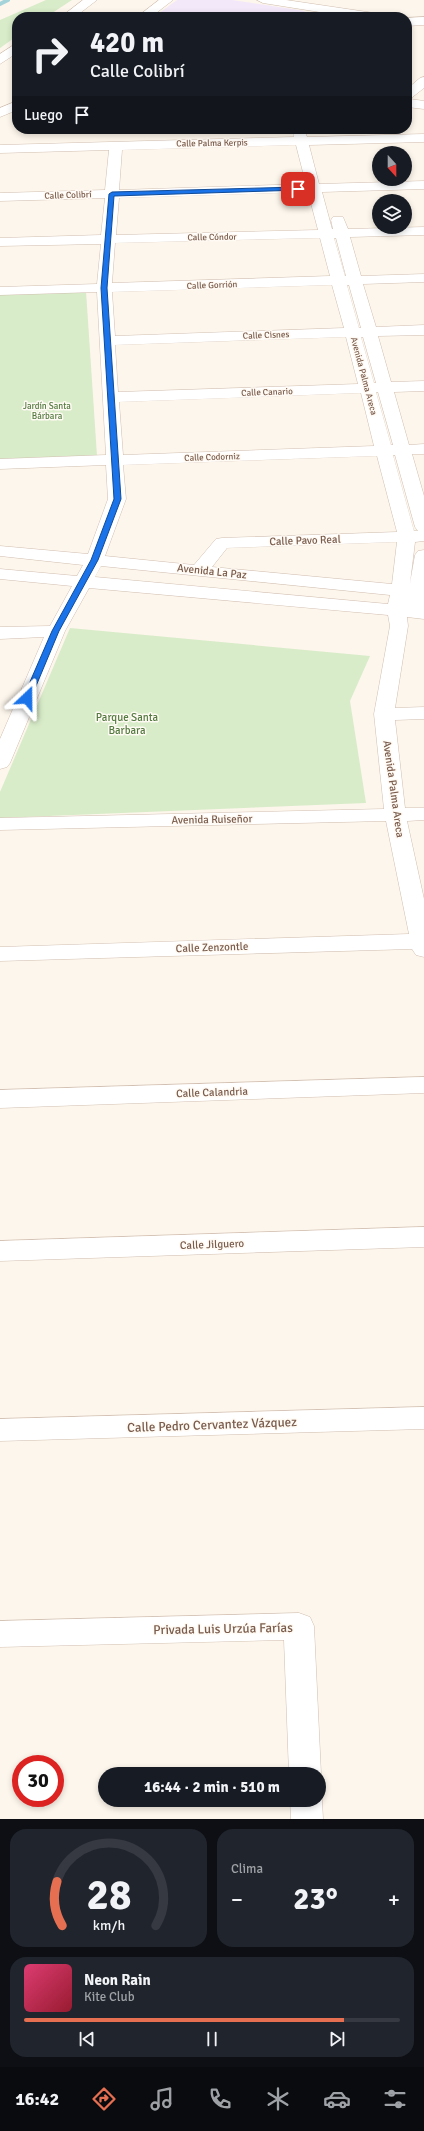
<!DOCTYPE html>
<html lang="es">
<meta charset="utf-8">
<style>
:root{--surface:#171b24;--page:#20242c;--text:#f1f3f6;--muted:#9ea1a6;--line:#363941;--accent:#e76f51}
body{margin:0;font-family:Signika,sans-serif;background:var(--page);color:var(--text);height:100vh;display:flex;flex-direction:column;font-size:15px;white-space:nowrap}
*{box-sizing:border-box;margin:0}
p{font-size:13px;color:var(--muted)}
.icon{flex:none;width:22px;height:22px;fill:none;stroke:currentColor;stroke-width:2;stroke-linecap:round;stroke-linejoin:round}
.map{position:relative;height:1819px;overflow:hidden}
.details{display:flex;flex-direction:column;gap:10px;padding:10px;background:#0d0f14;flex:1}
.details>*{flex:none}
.guide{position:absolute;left:12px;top:12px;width:400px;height:122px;border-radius:16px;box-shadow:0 2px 6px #0003;background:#171b24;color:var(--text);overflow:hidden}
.needle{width:26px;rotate:159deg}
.buttons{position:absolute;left:372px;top:146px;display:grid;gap:8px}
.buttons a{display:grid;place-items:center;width:40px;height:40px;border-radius:50%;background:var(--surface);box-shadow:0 2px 6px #0003;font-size:20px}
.speed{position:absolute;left:12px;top:1755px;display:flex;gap:8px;font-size:20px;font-weight:700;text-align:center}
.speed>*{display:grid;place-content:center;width:52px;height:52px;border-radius:50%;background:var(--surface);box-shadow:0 2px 6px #0003;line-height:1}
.speed .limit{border:6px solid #d22;background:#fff;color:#111}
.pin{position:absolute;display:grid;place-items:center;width:34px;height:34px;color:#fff;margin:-17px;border-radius:8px;box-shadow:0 2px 6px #0006}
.me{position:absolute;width:44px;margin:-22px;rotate:23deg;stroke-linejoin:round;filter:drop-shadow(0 0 3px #0008)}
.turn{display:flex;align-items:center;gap:14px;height:84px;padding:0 12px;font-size:18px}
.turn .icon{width:52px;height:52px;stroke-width:2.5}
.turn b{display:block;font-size:28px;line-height:34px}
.then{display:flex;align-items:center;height:38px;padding:0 12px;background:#0003;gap:8px;font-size:15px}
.big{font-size:30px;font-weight:800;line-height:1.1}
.details .tile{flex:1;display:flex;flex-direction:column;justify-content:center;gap:6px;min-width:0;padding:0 14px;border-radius:16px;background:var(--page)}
.details .dial{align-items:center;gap:0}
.dial svg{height:104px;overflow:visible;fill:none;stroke:var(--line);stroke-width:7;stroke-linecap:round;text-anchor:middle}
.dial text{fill:var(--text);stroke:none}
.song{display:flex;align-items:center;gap:12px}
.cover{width:48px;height:48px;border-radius:6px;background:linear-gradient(135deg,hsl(340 70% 55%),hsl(350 70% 35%))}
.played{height:4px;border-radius:2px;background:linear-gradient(90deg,var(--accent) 85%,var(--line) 85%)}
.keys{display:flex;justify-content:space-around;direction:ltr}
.heat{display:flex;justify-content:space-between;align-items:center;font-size:22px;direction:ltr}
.details .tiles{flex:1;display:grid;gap:10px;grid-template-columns:1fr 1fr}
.tile:last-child{grid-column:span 2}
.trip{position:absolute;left:98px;top:1767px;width:228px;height:40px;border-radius:20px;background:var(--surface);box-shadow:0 2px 6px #0003;font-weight:800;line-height:40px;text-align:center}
.dock{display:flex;height:64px;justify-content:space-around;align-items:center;background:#090b0e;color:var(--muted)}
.dock .icon{width:28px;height:28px}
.dock .current{color:var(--accent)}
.dock b{font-size:18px;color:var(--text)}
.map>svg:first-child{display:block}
.education{fill:#f3e8fa}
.green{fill:#d8ecc9}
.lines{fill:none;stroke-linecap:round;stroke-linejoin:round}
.stream{stroke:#a5d3da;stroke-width:4}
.minor-casing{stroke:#d1beb0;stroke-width:1}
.minor{fill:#fff;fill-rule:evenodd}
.route{fill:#1a73e8;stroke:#114b97}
.labels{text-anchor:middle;stroke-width:3;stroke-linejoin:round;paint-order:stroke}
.far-street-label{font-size:9px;fill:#7a5c4d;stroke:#fffaf3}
.far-park-label{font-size:9px;fill:#537a41;stroke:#fffaf3}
.street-label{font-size:11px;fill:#7a5c4d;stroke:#fffaf3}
.park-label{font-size:11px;fill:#537a41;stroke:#fffaf3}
.near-street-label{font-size:13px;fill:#7a5c4d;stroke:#fffaf3}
</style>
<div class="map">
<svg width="424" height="1819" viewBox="0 0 424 1819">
<rect width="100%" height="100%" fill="#fdf6ec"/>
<path class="education" d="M177,0H232L305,11L297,17H176L158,14Z"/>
<g class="green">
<path d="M46,0H72L46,17H17V36L0,48V20Z"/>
<path d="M86,291L97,456L0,460V294Z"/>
<path d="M70,628L370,656L350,701L366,803L0,818V792Z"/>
</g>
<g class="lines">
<path class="stream" d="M0,4L8,0"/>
<g class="minor-casing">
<g id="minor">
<path d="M83,0H97L75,17H61Z"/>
<path d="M159,0H173L151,17H137Z"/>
<path d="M257,0H286L374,13L380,17H351L263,3Z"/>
<path d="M424,17V25L407,26V18Z"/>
<path d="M17,43V53L0,64V54Z"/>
<path d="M424,77V88L410,99L424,101V109L407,107V89L420,78Z"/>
<path d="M17,101V110L0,117V108Z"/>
<path d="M292,129H304L307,137L424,134V142L309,145L319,184L424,181V189L322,192L332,229H333L331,220L333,217H343L348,229L424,227V235L350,237L361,276L424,274V282L363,284L376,327L424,325V335L378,336L391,382L424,381V391L394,392L409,445L424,444V454H412L424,496V541L415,542L410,583L415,555L418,551L424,550V619L407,617L408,626L395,708L424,707V719L395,720L405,808H424V820L407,821L424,899V957L416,955L412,949L0,961V947L409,934L386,821L0,830V818L384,809L374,714L390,626L388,615L89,588L65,631L10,763L7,767L0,769V739L44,637L0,639V627L50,626L72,586L0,579V569L77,576L83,565L0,556V546L88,554L108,499L106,465L0,469V459L106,455L97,292L0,295V287L97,284L101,244L0,246V238L101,235L105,198L0,201V193L105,190L109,150L0,153V145L294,137ZM296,145L306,184L119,190L122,150ZM308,192L318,230L116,235L119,198ZM320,238L330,276L112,283L115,243ZM334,238H336L346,276H345ZM332,285L344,328L115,336L112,292ZM347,285H349L361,328H359ZM346,337L358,384L118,392L115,345ZM361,337H363L376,383H374ZM376,392H378L393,445H391ZM361,393L374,446L123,455L119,402ZM393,455H395L415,527L418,531H414ZM377,456L397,532L222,538L216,539L194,565L105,556L126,499L123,465ZM397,542L392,584L212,567L227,548ZM101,566L390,595L388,604L95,577Z"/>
<path d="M424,1077V1093L0,1108V1090Z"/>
<path d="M424,1227V1247L0,1261V1241Z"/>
<path d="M424,1407V1429L0,1441V1419Z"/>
<path d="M299,1613L310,1617L314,1626L321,1774L319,1779V1774H289L284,1640L0,1647V1621Z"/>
<path d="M319,1793L322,1800L323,1819H291L290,1800H319Z"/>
</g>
</g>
<use href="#minor" class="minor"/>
</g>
<path class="route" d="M298,187L300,190L114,196L107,288L121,499L98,560L59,631L31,698L24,700L23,698L52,631L91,560L114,499L101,288L109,194L112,192Z"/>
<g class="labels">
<g class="far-street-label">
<text transform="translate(212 143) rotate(-1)" y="3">Calle Palma Kerpis</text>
<text transform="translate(68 195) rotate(-2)" y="3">Calle Colibrí</text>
<text transform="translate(212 237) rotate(-1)" y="3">Calle Cóndor</text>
<text transform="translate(212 285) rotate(-2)" y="3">Calle Gorrión</text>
<text transform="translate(266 335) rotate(-2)" y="3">Calle Cisnes</text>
<text transform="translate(364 376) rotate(75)" y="3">Avenida Palma Areca</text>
<text transform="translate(267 392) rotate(-2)" y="3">Calle Canario</text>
<text transform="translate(212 457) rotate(-2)" y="3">Calle Codorniz</text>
</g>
<g class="far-park-label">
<text x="47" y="409">Jardín Santa<tspan x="47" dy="10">Bárbara</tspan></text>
</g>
<g class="street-label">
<text transform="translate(305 540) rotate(-2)" y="4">Calle Pavo Real</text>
<text transform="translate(212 571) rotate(6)" y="4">Avenida La Paz</text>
<text transform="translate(394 789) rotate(82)" y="4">Avenida Palma Areca</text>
<text transform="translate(212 819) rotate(-1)" y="4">Avenida Ruiseñor</text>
<text transform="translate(212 947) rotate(-2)" y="4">Calle Zenzontle</text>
<text transform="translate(212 1092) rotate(-2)" y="4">Calle Calandria</text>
<text transform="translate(212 1244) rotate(-2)" y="4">Calle Jilguero</text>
</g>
<g class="park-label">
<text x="127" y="721">Parque Santa<tspan x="127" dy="13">Barbara</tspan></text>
</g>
<g class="near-street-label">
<text transform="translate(212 1424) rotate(-2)" y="5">Calle Pedro Cervantez Vázquez</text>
<text transform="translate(223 1628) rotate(-1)" y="5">Privada Luis Urzúa Farías</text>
</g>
</g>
</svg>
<div class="buttons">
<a><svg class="needle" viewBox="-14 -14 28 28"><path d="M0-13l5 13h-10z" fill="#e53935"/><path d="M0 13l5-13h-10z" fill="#9ea1a6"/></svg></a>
<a><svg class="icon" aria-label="layers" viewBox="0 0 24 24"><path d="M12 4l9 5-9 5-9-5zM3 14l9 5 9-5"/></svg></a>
</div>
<div class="speed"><div class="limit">30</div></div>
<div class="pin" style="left:298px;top:189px;background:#d93025"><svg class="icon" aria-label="arrive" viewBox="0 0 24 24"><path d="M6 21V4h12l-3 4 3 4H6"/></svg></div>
<svg class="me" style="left:27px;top:698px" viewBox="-20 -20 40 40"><path d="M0-17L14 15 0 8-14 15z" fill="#1a73e8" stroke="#fff" stroke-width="4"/></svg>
<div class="trip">16:44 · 2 min · 510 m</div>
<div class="guide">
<div class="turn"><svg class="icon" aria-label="right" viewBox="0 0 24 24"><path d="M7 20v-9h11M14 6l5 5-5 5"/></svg><div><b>420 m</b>Calle Colibrí</div></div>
<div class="then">Luego<svg class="icon" aria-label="arrive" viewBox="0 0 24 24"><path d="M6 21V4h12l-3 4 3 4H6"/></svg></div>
</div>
</div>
<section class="details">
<div class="tiles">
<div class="tile dial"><svg viewBox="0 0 100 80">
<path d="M14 69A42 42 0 1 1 86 69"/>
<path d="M14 69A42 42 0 0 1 10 35" stroke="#e76f51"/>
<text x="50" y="56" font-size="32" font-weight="700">28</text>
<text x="50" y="72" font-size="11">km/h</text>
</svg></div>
<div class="tile"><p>Clima</p>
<div class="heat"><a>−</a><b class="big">23°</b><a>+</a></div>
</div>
<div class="tile">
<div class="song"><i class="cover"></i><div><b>Neon Rain</b><p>Kite Club</p></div></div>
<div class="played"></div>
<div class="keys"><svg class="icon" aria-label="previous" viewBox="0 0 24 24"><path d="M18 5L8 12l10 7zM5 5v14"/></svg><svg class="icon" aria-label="pause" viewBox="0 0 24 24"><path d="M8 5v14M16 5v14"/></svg><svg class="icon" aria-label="next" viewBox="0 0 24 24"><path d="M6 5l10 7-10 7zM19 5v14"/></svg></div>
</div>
</div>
</section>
<nav class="dock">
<b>16:42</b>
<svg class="icon current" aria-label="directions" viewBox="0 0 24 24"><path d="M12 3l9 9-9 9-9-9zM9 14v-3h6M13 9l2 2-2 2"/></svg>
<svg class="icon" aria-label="music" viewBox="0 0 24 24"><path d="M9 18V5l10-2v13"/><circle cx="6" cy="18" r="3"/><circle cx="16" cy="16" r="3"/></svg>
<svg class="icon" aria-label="phone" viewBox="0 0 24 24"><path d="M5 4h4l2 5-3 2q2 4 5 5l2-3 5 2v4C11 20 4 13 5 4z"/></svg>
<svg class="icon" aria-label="climate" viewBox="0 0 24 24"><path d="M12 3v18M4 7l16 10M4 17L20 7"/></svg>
<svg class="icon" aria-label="car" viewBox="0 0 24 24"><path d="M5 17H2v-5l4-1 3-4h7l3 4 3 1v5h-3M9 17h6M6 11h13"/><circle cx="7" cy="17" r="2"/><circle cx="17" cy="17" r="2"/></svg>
<svg class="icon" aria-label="filters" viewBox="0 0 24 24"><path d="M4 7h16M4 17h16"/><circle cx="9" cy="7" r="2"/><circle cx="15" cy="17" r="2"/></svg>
</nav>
